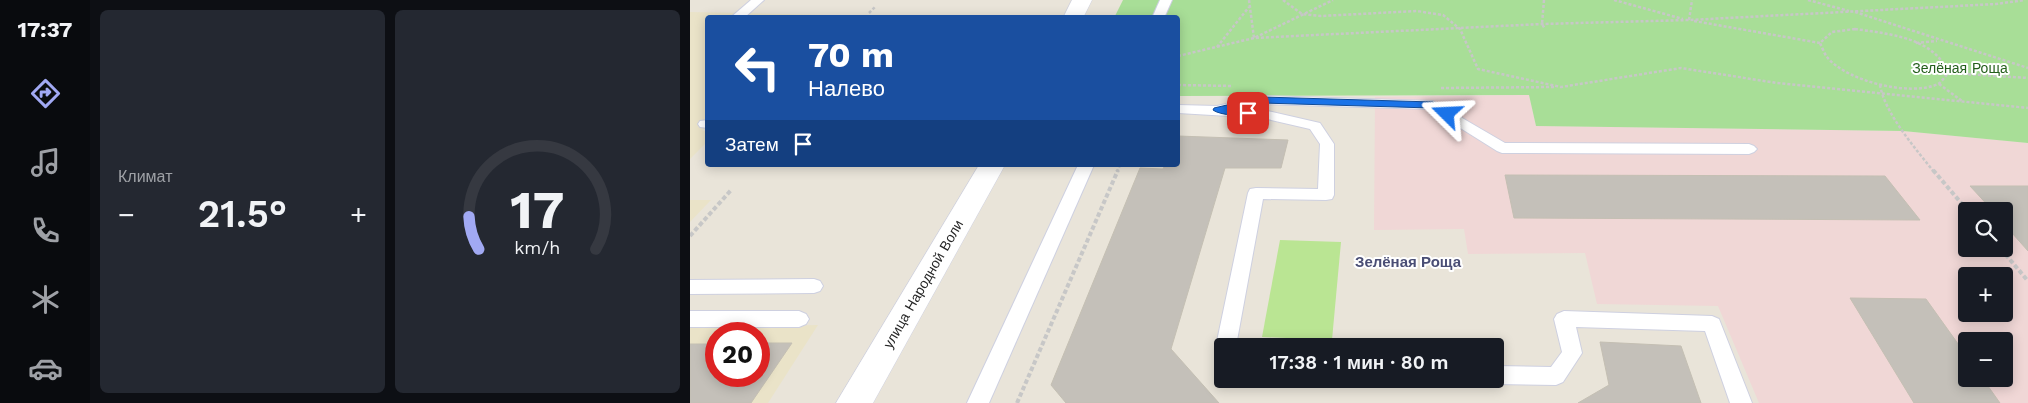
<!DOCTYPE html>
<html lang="ru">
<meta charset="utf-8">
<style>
:root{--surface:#171b24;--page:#242831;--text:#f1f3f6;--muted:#9ea1a6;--line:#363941;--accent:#a1a9f3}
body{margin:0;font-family:"Work Sans",sans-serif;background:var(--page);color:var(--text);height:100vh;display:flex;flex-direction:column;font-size:19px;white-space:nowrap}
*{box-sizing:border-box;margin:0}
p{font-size:16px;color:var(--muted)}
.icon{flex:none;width:28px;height:28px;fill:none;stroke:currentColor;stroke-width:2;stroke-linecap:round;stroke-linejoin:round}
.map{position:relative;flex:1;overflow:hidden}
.sheet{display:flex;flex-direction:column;gap:10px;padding:10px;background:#0d0f14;width:600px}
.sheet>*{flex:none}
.banner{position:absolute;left:15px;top:15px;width:475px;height:152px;border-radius:5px;box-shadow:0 2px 12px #0003;background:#1a4fa0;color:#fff;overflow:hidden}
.buttons{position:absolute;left:1268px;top:202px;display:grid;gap:10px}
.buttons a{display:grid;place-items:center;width:55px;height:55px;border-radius:5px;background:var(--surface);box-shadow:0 2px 12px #0003;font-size:25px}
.speed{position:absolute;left:15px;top:322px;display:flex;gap:10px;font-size:25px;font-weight:700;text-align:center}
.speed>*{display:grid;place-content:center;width:65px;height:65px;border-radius:50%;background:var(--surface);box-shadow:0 2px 12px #0003;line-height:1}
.speed .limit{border:8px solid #d22;background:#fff;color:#111}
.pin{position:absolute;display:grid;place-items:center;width:42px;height:42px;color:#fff;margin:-21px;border-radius:10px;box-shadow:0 2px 8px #0006}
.me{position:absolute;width:55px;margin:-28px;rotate:291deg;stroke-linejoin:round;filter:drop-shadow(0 0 4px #0008)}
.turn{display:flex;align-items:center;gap:18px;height:105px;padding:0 20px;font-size:22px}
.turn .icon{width:65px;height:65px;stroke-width:2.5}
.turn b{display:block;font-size:35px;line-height:42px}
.then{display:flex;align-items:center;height:48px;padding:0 20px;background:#0003;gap:10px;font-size:19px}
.big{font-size:38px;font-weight:600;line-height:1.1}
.sheet .card{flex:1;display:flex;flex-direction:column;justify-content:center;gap:8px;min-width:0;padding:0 18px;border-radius:8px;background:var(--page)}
.sheet .dial{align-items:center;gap:0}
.dial svg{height:130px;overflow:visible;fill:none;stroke:var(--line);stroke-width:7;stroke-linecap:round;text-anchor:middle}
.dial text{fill:var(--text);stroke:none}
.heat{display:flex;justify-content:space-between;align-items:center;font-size:28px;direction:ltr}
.sheet .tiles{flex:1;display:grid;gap:10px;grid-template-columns:repeat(2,1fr)}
.trip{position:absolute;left:524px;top:338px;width:290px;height:50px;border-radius:5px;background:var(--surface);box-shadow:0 2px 12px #0003;font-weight:600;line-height:50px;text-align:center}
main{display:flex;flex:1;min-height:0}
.tab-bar{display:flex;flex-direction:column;width:90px;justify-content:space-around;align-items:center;background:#090b0e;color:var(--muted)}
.tab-bar .icon{width:35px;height:35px}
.tab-bar .active{color:var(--accent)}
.tab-bar b{font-size:22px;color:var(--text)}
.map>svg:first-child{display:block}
.education{fill:#eae3c8;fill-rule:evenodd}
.medical{fill:#f0d7d6;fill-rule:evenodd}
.green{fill:#a8de97}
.pitch{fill:#bae593}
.building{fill:#c4c0b9;stroke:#c4bfb3}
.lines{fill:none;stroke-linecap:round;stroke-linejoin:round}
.lane-casing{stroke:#ced0e0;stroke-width:2}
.secondary-casing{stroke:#ced0e0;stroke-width:1}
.path-far1{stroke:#c7c7c7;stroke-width:2.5;stroke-dasharray:3 2;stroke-linecap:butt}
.path{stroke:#c7c7c7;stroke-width:4;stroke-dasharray:4.5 2.5;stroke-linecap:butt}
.lane{fill:#fff;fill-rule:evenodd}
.secondary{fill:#fff;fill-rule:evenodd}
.route{fill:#1a73e8;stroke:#114b97}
.labels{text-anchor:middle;stroke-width:4;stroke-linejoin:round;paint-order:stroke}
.park-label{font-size:14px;fill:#245f1c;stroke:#fff}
.street-label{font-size:14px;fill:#272727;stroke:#fff}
.neighbourhood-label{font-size:15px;font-weight:bold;fill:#4a4e75;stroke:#fff}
</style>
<main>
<nav class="tab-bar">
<b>17:37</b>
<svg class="icon active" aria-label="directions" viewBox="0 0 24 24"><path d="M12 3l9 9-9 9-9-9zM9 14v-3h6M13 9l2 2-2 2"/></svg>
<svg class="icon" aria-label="music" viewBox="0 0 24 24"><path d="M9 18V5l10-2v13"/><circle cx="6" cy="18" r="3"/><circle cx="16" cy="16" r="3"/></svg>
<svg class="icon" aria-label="phone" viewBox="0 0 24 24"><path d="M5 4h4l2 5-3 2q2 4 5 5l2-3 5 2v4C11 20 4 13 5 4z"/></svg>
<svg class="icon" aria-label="climate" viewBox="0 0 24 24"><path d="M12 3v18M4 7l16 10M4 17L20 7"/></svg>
<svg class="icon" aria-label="car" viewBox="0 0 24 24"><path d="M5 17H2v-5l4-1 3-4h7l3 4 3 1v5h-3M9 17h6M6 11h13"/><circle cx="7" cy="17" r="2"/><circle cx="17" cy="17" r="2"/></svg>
</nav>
<section class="sheet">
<div class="tiles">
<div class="card"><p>Климат</p>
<div class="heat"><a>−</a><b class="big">21.5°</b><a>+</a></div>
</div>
<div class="card dial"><svg viewBox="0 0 100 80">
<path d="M14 69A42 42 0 1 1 86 69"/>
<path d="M14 69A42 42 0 0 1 8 49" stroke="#a1a9f3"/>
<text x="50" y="56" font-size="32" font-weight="700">17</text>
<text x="50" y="72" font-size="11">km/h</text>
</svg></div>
</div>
</section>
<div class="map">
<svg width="1338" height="403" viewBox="0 0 1338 403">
<rect width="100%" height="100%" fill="#e9e4d9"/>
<g class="education">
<path d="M0,12L137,15L133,18H18V125L12,130L17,132V142L0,159Z"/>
<path d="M0,200H21L0,222Z"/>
<path d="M128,325L78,403H0V327ZM26,334H69V376H26Z"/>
</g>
<path class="medical" d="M839,95L846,126L1213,131L1338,143V403H1069L1028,306L907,304L895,253L778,254L774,229L684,230L685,97ZM1276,211H1314V249H1276ZM1276,276H1314V314H1276ZM1276,341H1314V379H1276Z"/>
<path class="green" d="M433,0H1338V143L1213,131L846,126L839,95L488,96V18H424Z"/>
<path class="pitch" d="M590,240L651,242L642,340L572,337Z"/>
<g class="building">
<path d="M488,136L598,140L591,168H535L481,349L529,403H376L361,385L450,168L473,169L475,165H488Z"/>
<path d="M815,175L1195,176L1230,220L824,218Z"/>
<path d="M1280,186H1338V251L1314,224V211H1303Z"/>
<path d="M1160,298L1236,299L1276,355V379H1293L1310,403H1224Z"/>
<path d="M910,342L991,346L1011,403H888L919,385Z"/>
<path d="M69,343H102L61,403H0V344H26V376H69Z"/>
</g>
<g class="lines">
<g class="lane-casing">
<g id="lane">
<path d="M61,0H74L54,18H40Z"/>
<path d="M470,0H482L474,18H462Z"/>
<path d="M572,96L743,101L815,143L1059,144L1064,146L1067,149L1064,152L1059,154L812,153L807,151L740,109L572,104L554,108L573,110L630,123L644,144V195L642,199L636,200L573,199L546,346H532V353L529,352L526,346L558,193L560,189L566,188L628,189L630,144L620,129L573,118L488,113V105L527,106Z"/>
<path d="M18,120V128L10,127L8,124L10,121Z"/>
<path d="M388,165H404L299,403H277Z"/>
<path d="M124,279L130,281L133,286L130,291L124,293L0,294V280Z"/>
<path d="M0,311H109L116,314L119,319L116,324L109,327H0Z"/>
<path d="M874,311L1022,316L1029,319L1062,403H1040L1015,331L886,327L892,353L873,382L866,385L805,384L798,381L797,379H805V366L861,367L872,352L864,319L867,314Z"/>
</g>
</g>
<g class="secondary-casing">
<g id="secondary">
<path d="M382,0H402L393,18H373Z"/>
<path d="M289,165H315L183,403H146Z"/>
</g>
</g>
<g class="path-far1">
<path d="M559,0L564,38L643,0"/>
<path d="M593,0L612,14L631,16L727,11L753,15L770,29L788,69L871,87L991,68L1087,83L1338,108"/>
<path d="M854,0L852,24L855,29"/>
<path d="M924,0L993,19"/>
<path d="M1118,0L1159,11"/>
<path d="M1165,12L1338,68"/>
<path d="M179,13L186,6"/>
<path d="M999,20L1002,0"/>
<path d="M1004,21L1130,43"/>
<path d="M1165,29C1192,33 1231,36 1250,59C1253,63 1255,68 1258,73C1255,76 1252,82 1248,84C1220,97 1156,81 1137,57C1134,53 1132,47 1130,43L1142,32Z"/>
<path d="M1226,43L1247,41"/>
<path d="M527,47L559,7"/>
<path d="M488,56L564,38L852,24L999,20L1306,4L1335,0"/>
<path d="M1258,73L1338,78"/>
<path d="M1249,84L1272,101"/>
<path d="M488,85L543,86"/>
<path d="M1190,85C1195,114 1226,149 1244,172"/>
<path d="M751,88L865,87"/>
<path d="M427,172L430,165"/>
</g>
<g class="path">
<path d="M1243,170L1278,211"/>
<path d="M0,236L42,189"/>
<path d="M1311,249L1338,281"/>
<path d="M327,403L428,170"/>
</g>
<use href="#lane" class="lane"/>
<use href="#secondary" class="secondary"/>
</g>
<path class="route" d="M572,97L743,102L762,114L760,116H753L741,108L572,103L546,109L561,111L563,113C556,118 529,115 523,110L524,108Z"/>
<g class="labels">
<g class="park-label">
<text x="1270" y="73">Зелёная Роща</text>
</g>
<g class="street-label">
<text transform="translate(233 284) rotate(-60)" y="5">улица Народной Воли</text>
</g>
<g class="neighbourhood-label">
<text x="718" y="267">Зелёная Роща</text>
</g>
</g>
</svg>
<div class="buttons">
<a><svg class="icon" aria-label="search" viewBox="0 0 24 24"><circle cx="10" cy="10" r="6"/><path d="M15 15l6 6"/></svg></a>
<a>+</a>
<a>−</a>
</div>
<div class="speed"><div class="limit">20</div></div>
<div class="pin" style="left:558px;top:113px;background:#d93025"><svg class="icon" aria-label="arrive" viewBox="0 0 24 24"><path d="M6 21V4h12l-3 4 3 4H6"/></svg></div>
<svg class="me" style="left:757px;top:114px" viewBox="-20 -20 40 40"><path d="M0-17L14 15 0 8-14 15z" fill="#1a73e8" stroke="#fff" stroke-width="4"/></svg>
<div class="trip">17:38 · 1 мин · 80 m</div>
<div class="banner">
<div class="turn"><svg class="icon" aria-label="left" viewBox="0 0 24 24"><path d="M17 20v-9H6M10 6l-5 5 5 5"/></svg><div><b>70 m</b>Налево</div></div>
<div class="then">Затем<svg class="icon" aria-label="arrive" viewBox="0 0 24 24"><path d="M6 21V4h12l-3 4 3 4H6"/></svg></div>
</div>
</div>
</main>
